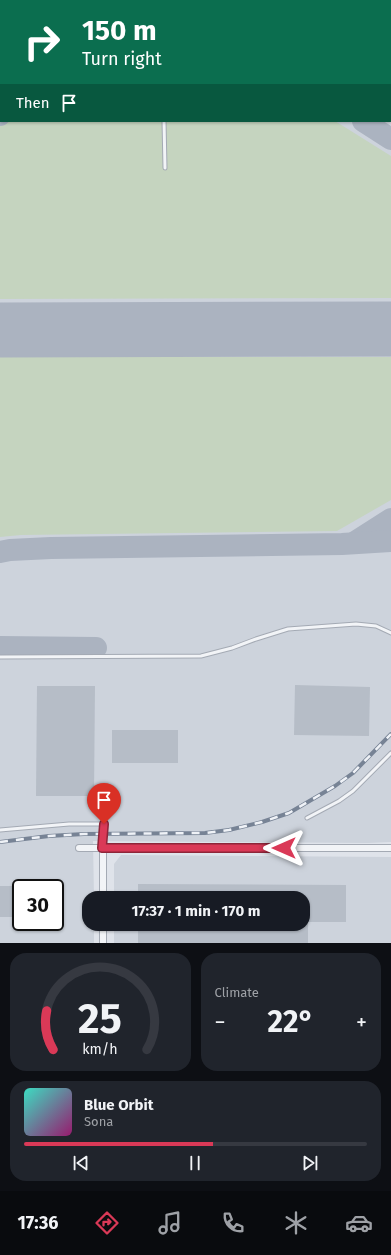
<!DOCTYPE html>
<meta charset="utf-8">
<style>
:root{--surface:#171b24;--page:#20242c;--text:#f1f3f6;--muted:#9ea1a6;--line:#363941;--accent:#da3957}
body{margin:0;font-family:"Fira Sans",sans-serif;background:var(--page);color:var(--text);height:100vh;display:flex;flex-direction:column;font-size:15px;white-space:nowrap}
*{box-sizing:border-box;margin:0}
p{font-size:13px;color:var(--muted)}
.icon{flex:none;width:22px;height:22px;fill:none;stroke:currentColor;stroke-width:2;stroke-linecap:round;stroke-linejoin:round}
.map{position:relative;height:943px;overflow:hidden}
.side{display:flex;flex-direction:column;gap:10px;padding:10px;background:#0d0f14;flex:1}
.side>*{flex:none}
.banner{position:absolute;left:0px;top:0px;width:391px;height:122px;box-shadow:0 1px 3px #0004;background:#0b6e4f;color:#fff;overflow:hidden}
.speed{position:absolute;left:12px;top:879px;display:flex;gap:8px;font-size:20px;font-weight:700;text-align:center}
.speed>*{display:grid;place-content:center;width:52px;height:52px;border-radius:50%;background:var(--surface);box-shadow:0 1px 3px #0004;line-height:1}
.speed .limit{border:2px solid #111;border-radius:6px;background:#fff;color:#111}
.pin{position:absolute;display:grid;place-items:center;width:34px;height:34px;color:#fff;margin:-41px -17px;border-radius:50% 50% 50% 0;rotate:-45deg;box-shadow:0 0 4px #0007}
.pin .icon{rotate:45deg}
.me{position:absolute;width:44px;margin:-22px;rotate:270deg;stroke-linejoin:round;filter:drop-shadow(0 0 3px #0008)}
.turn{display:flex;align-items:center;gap:14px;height:84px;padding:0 16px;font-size:18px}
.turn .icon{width:52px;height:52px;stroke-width:2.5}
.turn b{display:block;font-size:28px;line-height:34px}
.then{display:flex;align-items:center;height:38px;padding:0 16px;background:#0003;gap:8px;font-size:15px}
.big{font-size:30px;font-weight:700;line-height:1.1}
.side .tile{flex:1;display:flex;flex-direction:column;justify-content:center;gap:6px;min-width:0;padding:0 14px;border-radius:16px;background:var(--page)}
.side .dial{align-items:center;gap:0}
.dial svg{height:104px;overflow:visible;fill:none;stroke:var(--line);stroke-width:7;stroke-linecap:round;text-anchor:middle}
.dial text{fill:var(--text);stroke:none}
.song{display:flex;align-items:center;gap:12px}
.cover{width:48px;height:48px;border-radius:6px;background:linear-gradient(135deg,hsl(170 70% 55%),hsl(320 70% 35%))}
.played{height:4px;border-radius:2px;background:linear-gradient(90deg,var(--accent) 55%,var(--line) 55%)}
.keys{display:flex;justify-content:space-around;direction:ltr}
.heat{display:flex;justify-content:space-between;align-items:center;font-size:22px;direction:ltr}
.side .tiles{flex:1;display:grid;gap:10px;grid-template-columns:1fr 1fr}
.tile:last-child{grid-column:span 2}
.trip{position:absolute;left:82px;top:891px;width:228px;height:40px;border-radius:16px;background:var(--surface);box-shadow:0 1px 3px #0004;font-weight:700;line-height:40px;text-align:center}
.tabs{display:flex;height:64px;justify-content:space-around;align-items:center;background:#090b0e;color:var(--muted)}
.tabs .icon{width:28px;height:28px}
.tabs .selected{color:var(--accent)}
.tabs b{font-size:18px;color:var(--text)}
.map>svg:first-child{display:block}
.built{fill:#cdd3dc;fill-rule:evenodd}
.green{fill:#c5d4bf}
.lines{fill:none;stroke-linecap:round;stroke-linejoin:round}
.taxiway{stroke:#abb3c0;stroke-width:22}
.runway{stroke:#abb3c0;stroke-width:55}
.building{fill:#b6bdc7}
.service-casing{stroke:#a4aab4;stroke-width:5}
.minor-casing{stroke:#a4aab4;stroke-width:8}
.service{stroke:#f2f4f7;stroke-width:3}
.minor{stroke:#f2f4f7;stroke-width:6}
.rail-casing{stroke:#778395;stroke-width:4}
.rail{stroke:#eff2f7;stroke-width:2.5;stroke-dasharray:8;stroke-linecap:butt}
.route-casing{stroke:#8e2539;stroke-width:10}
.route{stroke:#da3957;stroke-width:7}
</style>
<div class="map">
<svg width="391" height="943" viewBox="0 0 391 943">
<rect width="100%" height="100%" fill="#dfe3ea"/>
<g class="built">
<path d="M0,0H391V842L368,843L93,841L94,898H89V924H94V943H0ZM1,1H390V121H1ZM21,888H55V922H21Z"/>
<path d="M121,855L391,857V943H114V924H303V898H114V864Z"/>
</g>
<g class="green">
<path d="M390,48H391V121L390,120Z"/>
<path d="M8,121H335L391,156V298L0,299V126Z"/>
<path d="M0,357H391V500L337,531L21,535L0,537Z"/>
</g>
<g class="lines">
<g class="taxiway">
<path d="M0,88H1"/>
<path d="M0,115L1,114"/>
<path d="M363,121L391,139"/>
<path d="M355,542L391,519"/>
<path d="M0,552L10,550L51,548L342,544L391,541"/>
<path d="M0,647L96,648"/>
</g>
<path class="runway" d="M0,330L391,329"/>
</g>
<g class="building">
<path d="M295,685L370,687L369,736L294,735Z"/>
<path d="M37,686H95L94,796H36Z"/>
<rect x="112" y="730" width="66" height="33"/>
<path d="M138,884L346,885V922H303V898H138Z"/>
<rect x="0" y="886" width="21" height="31"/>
<rect x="138" y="924" width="170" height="19"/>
</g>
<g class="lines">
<g class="service-casing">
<g id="service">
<path d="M390,41L391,42"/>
<path d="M0,49H1"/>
<path d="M164,121L165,168"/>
<path d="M0,657L201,656L232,648L256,639L288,629L356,624L376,626L391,633"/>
<path d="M307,818L339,801L353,791L391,753"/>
<path d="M0,830L69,824H104L103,847"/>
</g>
</g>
<g class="minor-casing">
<g id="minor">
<path d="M79,848H391"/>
<path d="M103,848V898"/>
<path d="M103,924V943"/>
</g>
</g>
<use href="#service" class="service"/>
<use href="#minor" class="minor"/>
<g class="rail-casing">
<path id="rail" d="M0,842L49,836L84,834L205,833L229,830L262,822L289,813L335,786L353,773L391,734"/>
</g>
<use href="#rail" class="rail"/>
</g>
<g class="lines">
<g class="route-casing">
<path id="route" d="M104,824L102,848H284"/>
</g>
<use href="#route" class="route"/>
</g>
</svg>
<div class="speed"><div class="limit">30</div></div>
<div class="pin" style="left:104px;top:824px;background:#d93025"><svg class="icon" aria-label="arrive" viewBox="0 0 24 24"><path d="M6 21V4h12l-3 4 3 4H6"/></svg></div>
<svg class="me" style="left:284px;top:848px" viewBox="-20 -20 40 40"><path d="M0-17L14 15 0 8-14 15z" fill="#da3957" stroke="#fff" stroke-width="4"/></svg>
<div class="trip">17:37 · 1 min · 170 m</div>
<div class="banner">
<div class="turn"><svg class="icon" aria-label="right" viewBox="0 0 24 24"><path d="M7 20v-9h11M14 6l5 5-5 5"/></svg><div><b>150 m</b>Turn right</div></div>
<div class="then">Then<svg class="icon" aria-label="arrive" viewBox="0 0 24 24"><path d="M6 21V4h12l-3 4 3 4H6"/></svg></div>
</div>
</div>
<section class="side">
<div class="tiles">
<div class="tile dial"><svg viewBox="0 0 100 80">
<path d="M14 69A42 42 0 1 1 86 69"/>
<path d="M14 69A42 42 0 0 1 9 39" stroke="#da3957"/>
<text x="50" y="56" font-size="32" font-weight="700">25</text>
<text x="50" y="72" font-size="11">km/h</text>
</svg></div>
<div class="tile"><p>Climate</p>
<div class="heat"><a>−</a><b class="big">22°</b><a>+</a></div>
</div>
<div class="tile">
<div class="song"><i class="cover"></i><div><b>Blue Orbit</b><p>Sona</p></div></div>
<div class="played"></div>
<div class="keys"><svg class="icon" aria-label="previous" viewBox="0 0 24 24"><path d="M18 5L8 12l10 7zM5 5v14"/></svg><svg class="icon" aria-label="pause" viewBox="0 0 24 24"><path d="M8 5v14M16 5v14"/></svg><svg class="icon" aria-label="next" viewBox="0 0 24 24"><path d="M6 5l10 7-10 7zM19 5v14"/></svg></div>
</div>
</div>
</section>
<nav class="tabs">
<b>17:36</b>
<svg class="icon selected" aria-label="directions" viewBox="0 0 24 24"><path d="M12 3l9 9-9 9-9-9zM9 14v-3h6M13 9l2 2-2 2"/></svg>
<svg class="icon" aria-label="music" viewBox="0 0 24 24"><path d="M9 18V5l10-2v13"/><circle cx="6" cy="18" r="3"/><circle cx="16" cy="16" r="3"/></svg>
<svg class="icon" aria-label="phone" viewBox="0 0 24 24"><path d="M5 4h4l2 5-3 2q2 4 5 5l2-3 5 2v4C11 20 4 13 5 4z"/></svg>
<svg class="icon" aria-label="climate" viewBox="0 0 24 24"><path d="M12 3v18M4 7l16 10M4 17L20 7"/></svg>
<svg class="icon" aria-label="car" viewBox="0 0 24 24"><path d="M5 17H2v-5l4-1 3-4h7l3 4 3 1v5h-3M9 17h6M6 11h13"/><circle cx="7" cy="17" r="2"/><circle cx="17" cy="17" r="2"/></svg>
</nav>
